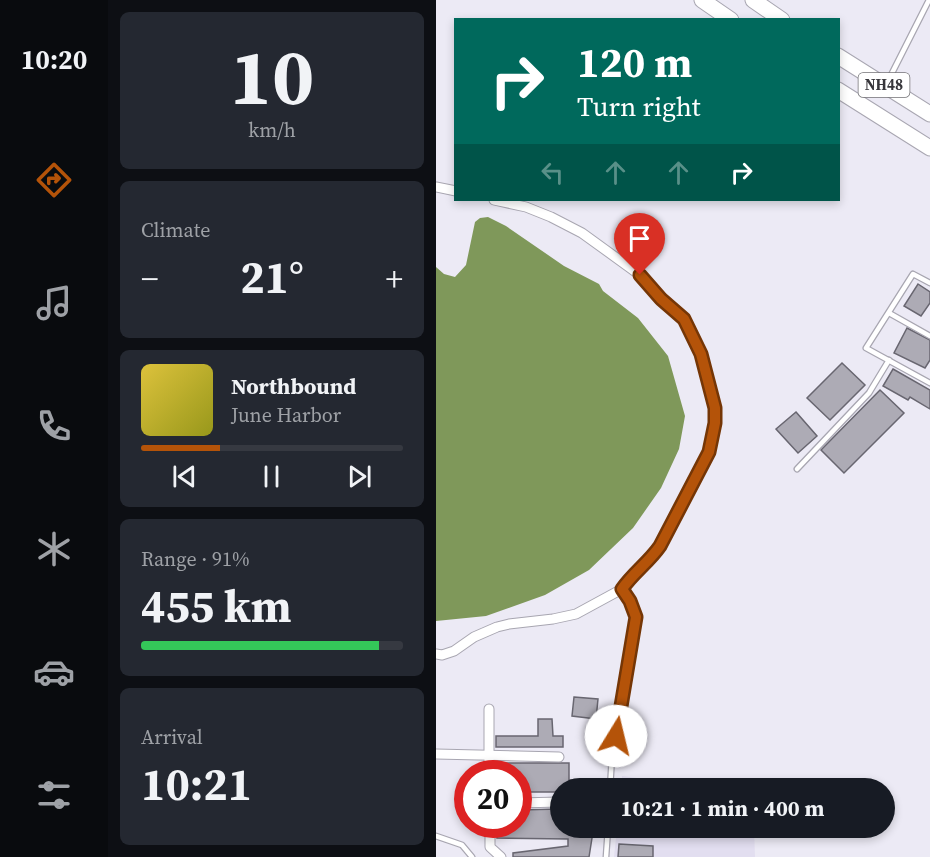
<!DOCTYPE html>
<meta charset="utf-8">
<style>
:root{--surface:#171b24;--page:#242831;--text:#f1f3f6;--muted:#9ea1a6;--line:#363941;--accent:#b45309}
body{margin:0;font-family:"Source Serif 4",serif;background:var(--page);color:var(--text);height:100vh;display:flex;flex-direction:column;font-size:22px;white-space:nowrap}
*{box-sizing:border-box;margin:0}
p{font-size:20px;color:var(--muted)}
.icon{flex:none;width:33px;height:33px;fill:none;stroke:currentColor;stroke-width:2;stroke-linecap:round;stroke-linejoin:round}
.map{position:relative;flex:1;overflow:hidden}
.sheet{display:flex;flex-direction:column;gap:12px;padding:12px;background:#0d0f14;width:328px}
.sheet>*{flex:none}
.top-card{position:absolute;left:18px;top:18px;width:386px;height:183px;border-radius:0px;box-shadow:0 3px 9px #0003;background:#00695c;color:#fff;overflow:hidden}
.speed{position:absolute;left:18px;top:760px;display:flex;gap:12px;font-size:30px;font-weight:700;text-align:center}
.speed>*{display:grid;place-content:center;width:78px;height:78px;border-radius:50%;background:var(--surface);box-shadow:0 3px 9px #0003;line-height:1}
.speed .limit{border:9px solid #d22;background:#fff;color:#111}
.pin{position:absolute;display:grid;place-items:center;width:51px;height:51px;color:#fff;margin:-62px -26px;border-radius:50% 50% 50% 0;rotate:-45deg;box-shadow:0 0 6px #0007}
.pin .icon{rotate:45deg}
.me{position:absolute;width:66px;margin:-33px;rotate:9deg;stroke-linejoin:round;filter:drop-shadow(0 0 4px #0008)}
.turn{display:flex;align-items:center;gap:21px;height:126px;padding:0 24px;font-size:27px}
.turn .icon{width:78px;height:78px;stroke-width:2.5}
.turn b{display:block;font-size:42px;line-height:51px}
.lanes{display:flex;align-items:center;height:57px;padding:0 24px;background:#0003;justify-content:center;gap:30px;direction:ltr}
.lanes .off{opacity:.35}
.big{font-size:45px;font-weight:700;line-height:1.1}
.sheet .card{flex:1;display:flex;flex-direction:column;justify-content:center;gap:9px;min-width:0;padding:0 21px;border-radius:9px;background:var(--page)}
.sheet .dial{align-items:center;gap:0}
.dial b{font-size:78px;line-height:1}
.song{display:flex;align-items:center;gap:18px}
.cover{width:72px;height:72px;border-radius:9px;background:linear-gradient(135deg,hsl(50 70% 55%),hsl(60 70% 35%))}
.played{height:6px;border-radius:3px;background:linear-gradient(90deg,var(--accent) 30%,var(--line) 30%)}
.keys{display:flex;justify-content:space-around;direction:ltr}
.heat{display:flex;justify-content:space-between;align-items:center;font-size:33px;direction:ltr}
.charge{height:9px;border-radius:4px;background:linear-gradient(90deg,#34c759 91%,var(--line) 0)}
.trip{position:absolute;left:114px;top:778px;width:345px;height:60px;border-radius:30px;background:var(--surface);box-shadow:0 3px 9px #0003;font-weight:700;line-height:60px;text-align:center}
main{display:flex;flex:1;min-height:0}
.dock{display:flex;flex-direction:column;width:108px;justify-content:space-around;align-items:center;background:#090b0e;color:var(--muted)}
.dock .icon{width:42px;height:42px}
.dock .on{color:var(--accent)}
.dock b{font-size:27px;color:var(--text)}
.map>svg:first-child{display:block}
.built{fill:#e2def0}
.water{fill:#7f985a}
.building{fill:#adabb5;stroke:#686670;stroke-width:1.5}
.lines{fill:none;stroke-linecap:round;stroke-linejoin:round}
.service-casing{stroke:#a8a6b1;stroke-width:7}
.minor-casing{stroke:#a8a6b1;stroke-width:11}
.trunk-casing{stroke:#a8a6b1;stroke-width:17}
.service{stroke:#fff;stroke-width:4.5}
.minor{stroke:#fff;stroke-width:9}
.trunk{stroke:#fff;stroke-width:15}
.route-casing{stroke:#753606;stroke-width:15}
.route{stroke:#b45309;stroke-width:10}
.labels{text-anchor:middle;stroke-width:6;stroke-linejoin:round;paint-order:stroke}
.shield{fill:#fff;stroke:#737276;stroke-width:1.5}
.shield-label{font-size:15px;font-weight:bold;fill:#37363b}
</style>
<main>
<nav class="dock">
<b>10:20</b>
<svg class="icon on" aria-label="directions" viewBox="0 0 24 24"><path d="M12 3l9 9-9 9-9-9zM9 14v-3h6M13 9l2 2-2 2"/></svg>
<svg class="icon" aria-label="music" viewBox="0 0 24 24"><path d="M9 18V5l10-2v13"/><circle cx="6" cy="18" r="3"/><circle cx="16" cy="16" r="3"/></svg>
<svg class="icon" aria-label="phone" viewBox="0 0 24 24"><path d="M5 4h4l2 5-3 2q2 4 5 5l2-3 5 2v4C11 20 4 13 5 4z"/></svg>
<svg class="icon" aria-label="climate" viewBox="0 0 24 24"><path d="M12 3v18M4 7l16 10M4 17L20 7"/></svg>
<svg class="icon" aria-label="car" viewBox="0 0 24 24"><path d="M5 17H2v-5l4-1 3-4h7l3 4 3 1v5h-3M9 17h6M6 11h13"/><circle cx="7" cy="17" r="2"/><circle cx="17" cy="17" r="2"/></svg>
<svg class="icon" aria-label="filters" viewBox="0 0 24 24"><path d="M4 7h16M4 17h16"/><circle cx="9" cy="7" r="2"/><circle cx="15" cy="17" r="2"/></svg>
</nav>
<section class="sheet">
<div class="card dial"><b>10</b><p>km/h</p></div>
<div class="card"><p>Climate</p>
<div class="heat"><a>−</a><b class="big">21°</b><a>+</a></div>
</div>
<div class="card">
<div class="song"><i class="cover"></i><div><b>Northbound</b><p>June Harbor</p></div></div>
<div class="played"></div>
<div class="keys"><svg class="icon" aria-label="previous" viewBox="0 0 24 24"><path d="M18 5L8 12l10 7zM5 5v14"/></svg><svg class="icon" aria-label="pause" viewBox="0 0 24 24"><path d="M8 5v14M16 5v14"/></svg><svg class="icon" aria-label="next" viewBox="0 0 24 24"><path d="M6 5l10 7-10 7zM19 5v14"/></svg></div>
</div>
<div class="card"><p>Range · 91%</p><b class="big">455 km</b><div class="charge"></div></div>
<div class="card"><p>Arrival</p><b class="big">10:21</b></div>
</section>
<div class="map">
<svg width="494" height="857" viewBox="0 0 494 857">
<rect width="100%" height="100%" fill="#eceaf5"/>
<g class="built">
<path d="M186,776L284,789H185Z"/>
<path d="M181,828H318L319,857H178Z"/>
</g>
<path class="water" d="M52,217L70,226L128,266L163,284L167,291L202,318L232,356L249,416L243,449L225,488L197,528L153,570L109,595L50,616L0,621V267L8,274L19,277L30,265L39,222L44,218Z"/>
<g class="building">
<path d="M482,284L494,292V303L485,316L468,306Z"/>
<path d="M471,328L494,340V360L489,368L458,353Z"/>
<path d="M406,363L429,385L394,420L371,398Z"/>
<path d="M457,369L494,390V409L474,397L472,400L447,386Z"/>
<path d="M444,390L468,413L408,473L385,450Z"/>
<path d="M360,412L381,436L362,453L340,429Z"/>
<path d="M138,697L162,699L160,719L136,716Z"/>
<path d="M102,719H116L117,736H127V747H60V736H102Z"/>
<path d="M62,763H133V780L160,779L161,789H124V792H82V774H62Z"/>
<path d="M124,809V828H156V838L153,857H77V853L132,846V839L61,838V826H82V810Z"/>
<path d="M183,844L217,846V857H182Z"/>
</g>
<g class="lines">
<g class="service-casing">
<g id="service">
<path d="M451,83L493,0"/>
<path d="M494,283L477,274L430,348L494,383"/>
<path d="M453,313L494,336"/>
<path d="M361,469L433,393L453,360"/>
<path d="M174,789L176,756L200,617L194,601L186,589"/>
<path d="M0,836L26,845L36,857"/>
<path d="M170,857L172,828"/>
</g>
</g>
<g class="minor-casing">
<g id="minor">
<path d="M0,187L20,191"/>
<path d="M0,654L6,655L18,651L38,637L61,627L73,624L117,619L140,614L186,589L192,580L219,553L224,546L273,452L279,423V408L265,354L260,343L248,319L225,299L204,275L146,233L115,217L90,207L58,200"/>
<path d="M53,709V774"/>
<path d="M0,754L123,757"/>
<path d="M82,803L124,802"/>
<path d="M54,825V847L65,857"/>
</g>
</g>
<g class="trunk-casing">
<g id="trunk">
<path d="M266,0L295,20"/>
<path d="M317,0L346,20"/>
<path d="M402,56L494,114"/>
<path d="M402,90L494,148"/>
</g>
</g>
<use href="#service" class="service"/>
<use href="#minor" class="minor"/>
<use href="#trunk" class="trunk"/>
</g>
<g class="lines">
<g class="route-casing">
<path id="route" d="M180,736L200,617L194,601L186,589C197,573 213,562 224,546L273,452L279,423V408L265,354L248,319L225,299L204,275"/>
</g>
<use href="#route" class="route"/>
</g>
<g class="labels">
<rect class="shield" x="422.5" y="73" width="51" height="24" rx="4.5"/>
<g class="shield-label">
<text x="448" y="90">NH48</text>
</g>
</g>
</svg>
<div class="speed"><div class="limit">20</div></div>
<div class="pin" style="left:204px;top:275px;background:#d93025"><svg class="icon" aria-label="arrive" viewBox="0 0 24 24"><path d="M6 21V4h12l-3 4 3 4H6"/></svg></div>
<svg class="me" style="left:180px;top:736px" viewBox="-20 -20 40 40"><circle r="19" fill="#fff"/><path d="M0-13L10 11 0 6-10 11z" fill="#b45309"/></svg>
<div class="trip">10:21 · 1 min · 400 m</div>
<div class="top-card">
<div class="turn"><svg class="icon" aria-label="right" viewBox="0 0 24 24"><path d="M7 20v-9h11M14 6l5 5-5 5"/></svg><div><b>120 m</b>Turn right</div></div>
<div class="lanes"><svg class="icon off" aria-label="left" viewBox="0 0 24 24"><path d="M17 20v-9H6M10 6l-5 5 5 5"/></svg><svg class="icon off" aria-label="ahead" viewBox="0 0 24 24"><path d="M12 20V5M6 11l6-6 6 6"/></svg><svg class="icon off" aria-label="ahead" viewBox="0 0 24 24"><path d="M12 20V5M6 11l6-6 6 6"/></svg><svg class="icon" aria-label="right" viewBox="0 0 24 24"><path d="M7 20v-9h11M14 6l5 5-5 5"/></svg></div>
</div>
</div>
</main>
